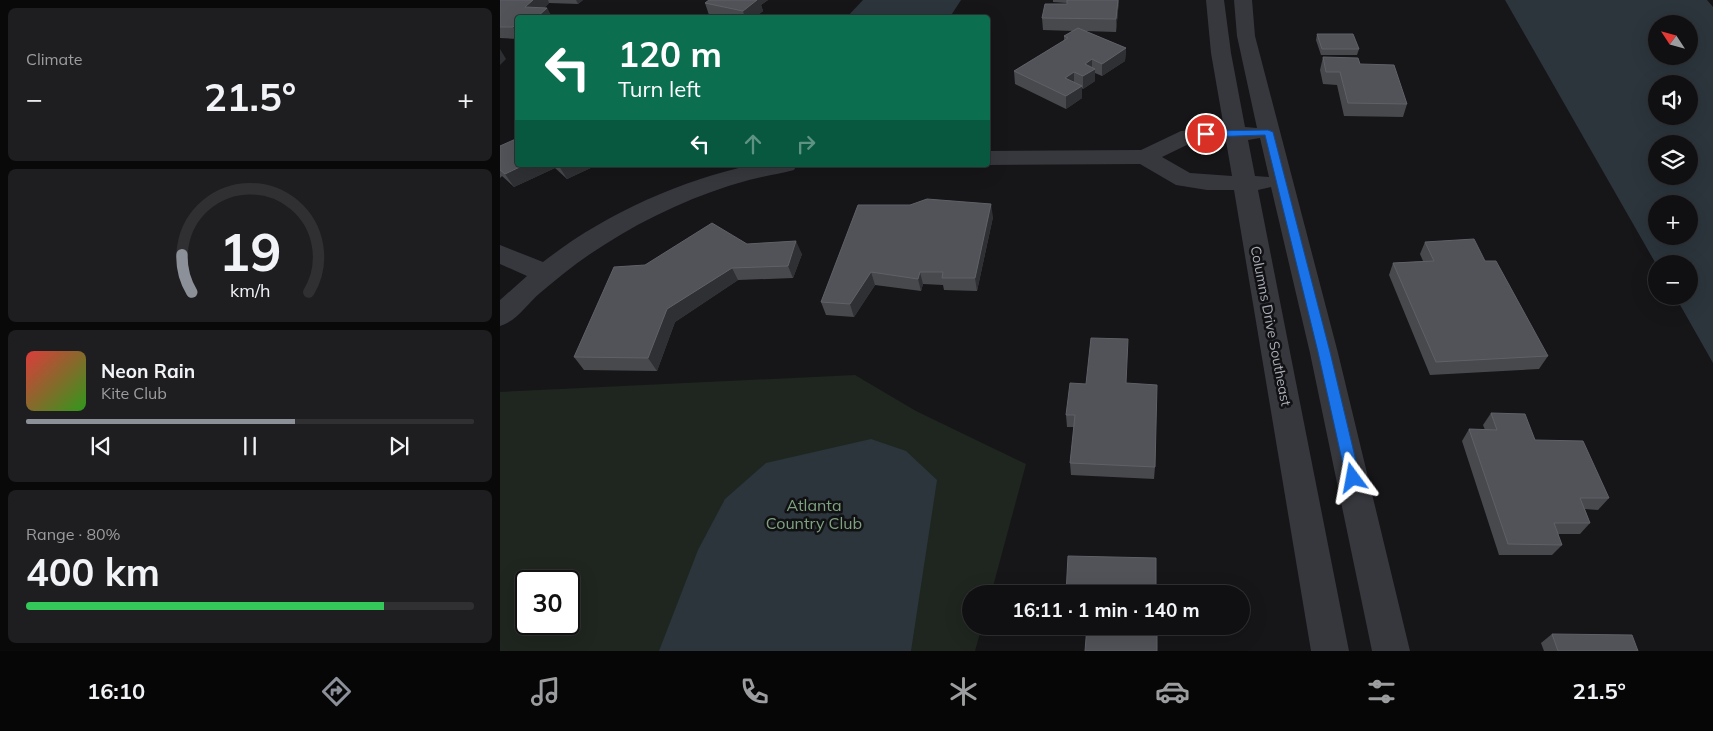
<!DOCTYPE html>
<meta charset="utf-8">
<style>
:root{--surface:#101012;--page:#1e1e20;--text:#f1f3f6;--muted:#9c9d9f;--line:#303032;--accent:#8c9099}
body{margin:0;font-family:Mulish,sans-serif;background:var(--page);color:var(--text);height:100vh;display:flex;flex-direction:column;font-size:19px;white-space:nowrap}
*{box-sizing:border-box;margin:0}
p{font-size:16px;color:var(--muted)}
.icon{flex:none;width:28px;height:28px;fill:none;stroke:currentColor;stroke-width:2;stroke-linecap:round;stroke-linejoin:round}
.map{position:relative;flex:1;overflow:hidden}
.panel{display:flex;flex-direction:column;gap:8px;padding:8px;background:#09090a;width:500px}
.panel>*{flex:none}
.top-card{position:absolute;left:15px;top:15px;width:475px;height:152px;border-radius:5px;box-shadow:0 5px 20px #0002,0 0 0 1px var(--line);background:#0b6e4f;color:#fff;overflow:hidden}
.needle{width:32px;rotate:306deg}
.controls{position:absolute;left:1148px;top:15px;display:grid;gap:10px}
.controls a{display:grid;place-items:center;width:50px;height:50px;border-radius:50%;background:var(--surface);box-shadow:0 5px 20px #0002,0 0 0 1px var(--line);font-size:25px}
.speed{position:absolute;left:15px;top:570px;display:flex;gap:10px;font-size:25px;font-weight:700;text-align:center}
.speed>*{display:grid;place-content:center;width:65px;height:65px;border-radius:50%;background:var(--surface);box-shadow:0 5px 20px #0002,0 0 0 1px var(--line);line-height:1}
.speed .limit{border:2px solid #111;border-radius:8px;background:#fff;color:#111}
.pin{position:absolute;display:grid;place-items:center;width:42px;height:42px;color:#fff;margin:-21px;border:2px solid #fff;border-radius:50%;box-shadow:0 1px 5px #0007}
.me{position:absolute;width:55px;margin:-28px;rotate:347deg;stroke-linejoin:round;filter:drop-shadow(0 0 4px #0008)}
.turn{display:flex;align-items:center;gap:18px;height:105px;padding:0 20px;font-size:22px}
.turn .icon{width:65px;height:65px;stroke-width:2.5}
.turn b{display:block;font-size:35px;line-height:42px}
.lanes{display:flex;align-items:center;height:48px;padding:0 20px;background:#0003;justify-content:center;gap:25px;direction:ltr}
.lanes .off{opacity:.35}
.big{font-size:38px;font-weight:700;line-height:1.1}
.panel .widget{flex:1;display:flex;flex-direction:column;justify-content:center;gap:8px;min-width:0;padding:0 18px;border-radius:8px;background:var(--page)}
.panel .dial{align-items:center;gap:0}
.dial svg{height:130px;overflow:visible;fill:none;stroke:var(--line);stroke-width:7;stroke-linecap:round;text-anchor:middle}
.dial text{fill:var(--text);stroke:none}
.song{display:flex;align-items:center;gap:15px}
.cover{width:60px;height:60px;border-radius:8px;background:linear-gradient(135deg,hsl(0 70% 55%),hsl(110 70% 35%))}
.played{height:5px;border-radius:2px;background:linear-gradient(90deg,var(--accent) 60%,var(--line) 60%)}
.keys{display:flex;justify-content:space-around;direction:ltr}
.heat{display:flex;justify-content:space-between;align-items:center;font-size:28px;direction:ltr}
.charge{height:8px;border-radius:4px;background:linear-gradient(90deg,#34c759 80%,var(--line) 0)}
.trip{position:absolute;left:462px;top:585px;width:288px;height:50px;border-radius:25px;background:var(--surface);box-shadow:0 5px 20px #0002,0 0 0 1px var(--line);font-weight:700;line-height:50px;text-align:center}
.tabs{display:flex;height:80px;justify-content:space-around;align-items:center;background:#060607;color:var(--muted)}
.tabs .icon{width:35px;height:35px}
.tabs .selected{color:var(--accent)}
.tabs b{font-size:22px;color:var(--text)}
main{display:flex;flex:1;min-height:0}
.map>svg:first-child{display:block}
.green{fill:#1e261f;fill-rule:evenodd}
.water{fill:#2c353c;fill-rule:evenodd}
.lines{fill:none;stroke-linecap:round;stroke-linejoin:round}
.minor{fill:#37383d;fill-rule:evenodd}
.wall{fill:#47494d}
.shaded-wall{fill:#2f3033}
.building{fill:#525359;stroke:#5f6168}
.route{fill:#1a73e8;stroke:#114b97}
.labels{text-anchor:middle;stroke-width:5;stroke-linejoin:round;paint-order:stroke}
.street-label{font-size:14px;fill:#a8adb8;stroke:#111113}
.near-park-label{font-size:16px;fill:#7fa381;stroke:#111113}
</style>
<main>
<section class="panel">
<div class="widget"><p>Climate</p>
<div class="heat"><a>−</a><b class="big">21.5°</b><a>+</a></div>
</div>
<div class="widget dial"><svg viewBox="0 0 100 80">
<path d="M14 69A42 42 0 1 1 86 69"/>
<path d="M14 69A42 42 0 0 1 8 46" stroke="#8c9099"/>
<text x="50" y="56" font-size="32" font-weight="700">19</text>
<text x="50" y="72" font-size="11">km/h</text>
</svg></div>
<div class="widget">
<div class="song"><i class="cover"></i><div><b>Neon Rain</b><p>Kite Club</p></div></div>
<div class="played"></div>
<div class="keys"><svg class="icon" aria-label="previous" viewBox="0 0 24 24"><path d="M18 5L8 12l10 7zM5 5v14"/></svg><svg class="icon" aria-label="pause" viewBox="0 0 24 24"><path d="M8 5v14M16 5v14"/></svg><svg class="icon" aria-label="next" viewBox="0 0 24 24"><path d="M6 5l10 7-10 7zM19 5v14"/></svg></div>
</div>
<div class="widget"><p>Range · 80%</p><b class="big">400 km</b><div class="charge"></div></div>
</section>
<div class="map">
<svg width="1213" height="651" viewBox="0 0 1213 651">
<rect width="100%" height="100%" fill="#161618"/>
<path class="green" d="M355,375L416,411L526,464L491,594H471V626H482L475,651H0V392ZM26,581H69V624H26Z"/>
<g class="water">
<path d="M363,0H461L450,17H347Z"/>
<path d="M1005,0H1207L1213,7V363L1175,296H1189V264H1156ZM1156,24H1189V56H1156ZM1156,84H1189V116H1156ZM1156,144H1189V176H1156ZM1156,204H1189V236H1156Z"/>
<path d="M371,439L406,451L437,480L411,651H159L198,550L225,499L266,463Z"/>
</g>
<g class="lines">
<g class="minor">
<path d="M706,0H724L731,53L745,127L757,128L737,36L734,0H752L755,36L838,353L910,651H872L810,353L771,187L758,190L849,651H811L734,190H707L676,185L640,164L488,165V151L641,150L681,131L724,128L711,53ZM760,138L769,177L755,176L748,140ZM726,141L732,176L690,173L662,157L693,142Z"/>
<path d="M252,165H297L294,170C279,174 264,176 249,180C198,194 149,216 104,245C81,259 60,276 40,293C27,304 17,321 0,326V300L27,276L0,264V245L43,262C103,215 178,181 252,165Z"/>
</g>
</g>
<g class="wall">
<path d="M0,0H83L78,4L49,3L44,8H47L52,18H18V39L0,38Z"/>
<path d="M209,0H268L261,5L263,11L254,18H222L209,15L205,3Z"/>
<path d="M553,0H619L616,32L585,31L626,48L625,61L602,76L595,73V81L583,89L582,88V98L566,109L515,84L514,71L564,41V36L573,31L543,30L542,18L567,4V3L553,2Z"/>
<path d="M817,34L859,49L857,55H821L816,40Z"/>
<path d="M823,57L860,64L907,104L903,117L844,116L837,85L823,84L820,70Z"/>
<path d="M0,146L18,165H97L67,179L55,168L14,187L2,176L0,178Z"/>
<path d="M410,205L493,217L477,291L444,290L443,285L423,284L421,291L375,285L354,317L326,315L321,302Z"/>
<path d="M925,242L985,261L1048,356L1039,369L930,375L889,275L893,263L923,261L920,254Z"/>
<path d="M247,244L302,254L293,278L238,280L175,322L157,371L84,370L74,357Z"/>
<path d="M626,383L655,467L654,479L571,475L570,463L574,427H567L566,415Z"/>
<path d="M991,413L1035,440L1109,498L1098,510L1085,509L1090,523L1080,534H1058L1062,545L1052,555H999L962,441L969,429L985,430L983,425Z"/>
<path d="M1052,634L1138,651H1044L1041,643Z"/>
</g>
<g class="shaded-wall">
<path d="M33,0H48L49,3L33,18L25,7Z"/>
<path d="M76,0H83L78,4Z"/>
<path d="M252,0H268L261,5L263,11L254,18H245L243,11Z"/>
<path d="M618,0H619L616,32V19Z"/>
<path d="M47,8L52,18H36Z"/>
<path d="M18,23V35L13,27Z"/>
<path d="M626,48L625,61L602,76V64Z"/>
<path d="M0,49L6,59L0,65Z"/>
<path d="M592,59V70L595,69V81L583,89V76L585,64Z"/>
<path d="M574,72V85L565,78Z"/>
<path d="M582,86V98L566,109V96Z"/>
<path d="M24,165H53L55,168L14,187L5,174Z"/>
<path d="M62,165H97L67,179L59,166Z"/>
<path d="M491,204L493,217L477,291L475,278Z"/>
<path d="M296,241L302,254L293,278L288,266Z"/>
<path d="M232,268L238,280L175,322L157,371L148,358L167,309Z"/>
<path d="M371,272L375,285L354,317L350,304Z"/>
<path d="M420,272L423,284L421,291L418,279Z"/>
</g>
<g class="building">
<path d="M0,0H33L25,7L47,8L36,18H18V23L13,27H0Z"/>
<path d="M209,0H257L243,11L205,3Z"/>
<path d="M567,0H618L616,19L542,18L545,4H567Z"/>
<path d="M578,28L626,48L602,64L592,59L585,64L595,69L583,76L574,72L565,78L582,86L566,96L514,71L568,38L564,36Z"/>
<path d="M817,34H853L859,49H822Z"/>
<path d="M823,57L858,58L860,64L894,65L907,104L848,103L840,72H826Z"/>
<path d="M18,138V165H24L5,174L0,170V146Z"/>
<path d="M427,199L491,204L475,278H442L443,272H420L418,279L371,272L350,304L321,302L358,205H410Z"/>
<path d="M212,223L247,244L296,241L288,266L232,268L167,309L148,358L74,357L114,267L145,265Z"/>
<path d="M974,239L985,261H996L1048,356L936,362L893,263L934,261L925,242Z"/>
<path d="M591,338L628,339L626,383L657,385L655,467L570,463L575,415H566L570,383L586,384Z"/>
<path d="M991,413L1025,414L1035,440L1083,441L1109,498H1080L1090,523H1054L1062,545L1008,544L969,429L997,430Z"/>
<path d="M568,556L656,558V594H566Z"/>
<path d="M587,626H657V651H585Z"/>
<path d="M1052,634L1132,635L1138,651H1058Z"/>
</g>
<path class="route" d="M768,130L773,132L830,352L860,478L858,482L853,484L848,482L846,478L818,352L765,135L706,137L701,134L706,131Z"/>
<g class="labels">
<g class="street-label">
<text transform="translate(771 326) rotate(79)" y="5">Columns Drive Southeast</text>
</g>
<g class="near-park-label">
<text x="314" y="511">Atlanta<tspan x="314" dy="18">Country Club</tspan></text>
</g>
</g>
</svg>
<div class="controls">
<a><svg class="needle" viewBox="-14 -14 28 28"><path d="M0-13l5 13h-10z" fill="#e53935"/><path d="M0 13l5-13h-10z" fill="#9c9d9f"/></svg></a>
<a><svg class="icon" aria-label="sound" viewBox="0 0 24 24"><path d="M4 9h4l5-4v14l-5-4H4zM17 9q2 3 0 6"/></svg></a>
<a><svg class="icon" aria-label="layers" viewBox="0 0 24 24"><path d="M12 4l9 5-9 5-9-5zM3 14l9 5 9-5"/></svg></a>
<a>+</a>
<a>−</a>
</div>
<div class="speed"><div class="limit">30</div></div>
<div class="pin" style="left:706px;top:134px;background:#d93025"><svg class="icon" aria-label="arrive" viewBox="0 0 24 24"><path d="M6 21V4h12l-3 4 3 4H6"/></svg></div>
<svg class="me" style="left:853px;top:478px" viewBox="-20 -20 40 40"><path d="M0-17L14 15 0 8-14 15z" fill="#1a73e8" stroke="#fff" stroke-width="4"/></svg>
<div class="trip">16:11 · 1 min · 140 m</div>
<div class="top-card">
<div class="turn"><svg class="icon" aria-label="left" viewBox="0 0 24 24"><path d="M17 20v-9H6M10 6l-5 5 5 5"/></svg><div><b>120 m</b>Turn left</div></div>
<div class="lanes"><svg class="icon" aria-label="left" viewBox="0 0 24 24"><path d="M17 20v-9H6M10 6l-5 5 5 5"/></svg><svg class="icon off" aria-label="ahead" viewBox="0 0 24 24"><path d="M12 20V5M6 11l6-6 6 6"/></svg><svg class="icon off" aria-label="right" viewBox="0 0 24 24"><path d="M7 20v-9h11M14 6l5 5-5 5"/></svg></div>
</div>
</div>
</main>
<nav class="tabs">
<b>16:10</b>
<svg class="icon selected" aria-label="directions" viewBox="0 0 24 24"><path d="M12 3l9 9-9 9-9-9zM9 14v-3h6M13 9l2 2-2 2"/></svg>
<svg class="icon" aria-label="music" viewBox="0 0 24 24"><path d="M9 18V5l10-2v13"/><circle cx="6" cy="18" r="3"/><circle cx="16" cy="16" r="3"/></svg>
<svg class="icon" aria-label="phone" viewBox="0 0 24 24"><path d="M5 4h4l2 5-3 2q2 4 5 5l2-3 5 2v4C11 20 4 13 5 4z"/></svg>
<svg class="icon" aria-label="climate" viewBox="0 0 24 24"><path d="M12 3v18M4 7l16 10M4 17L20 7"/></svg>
<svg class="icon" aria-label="car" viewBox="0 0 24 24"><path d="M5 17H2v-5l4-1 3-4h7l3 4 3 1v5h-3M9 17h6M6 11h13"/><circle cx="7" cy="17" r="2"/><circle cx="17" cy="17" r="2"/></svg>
<svg class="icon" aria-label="filters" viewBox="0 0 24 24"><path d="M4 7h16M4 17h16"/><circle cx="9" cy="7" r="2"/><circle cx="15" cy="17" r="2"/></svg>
<b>21.5°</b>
</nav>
